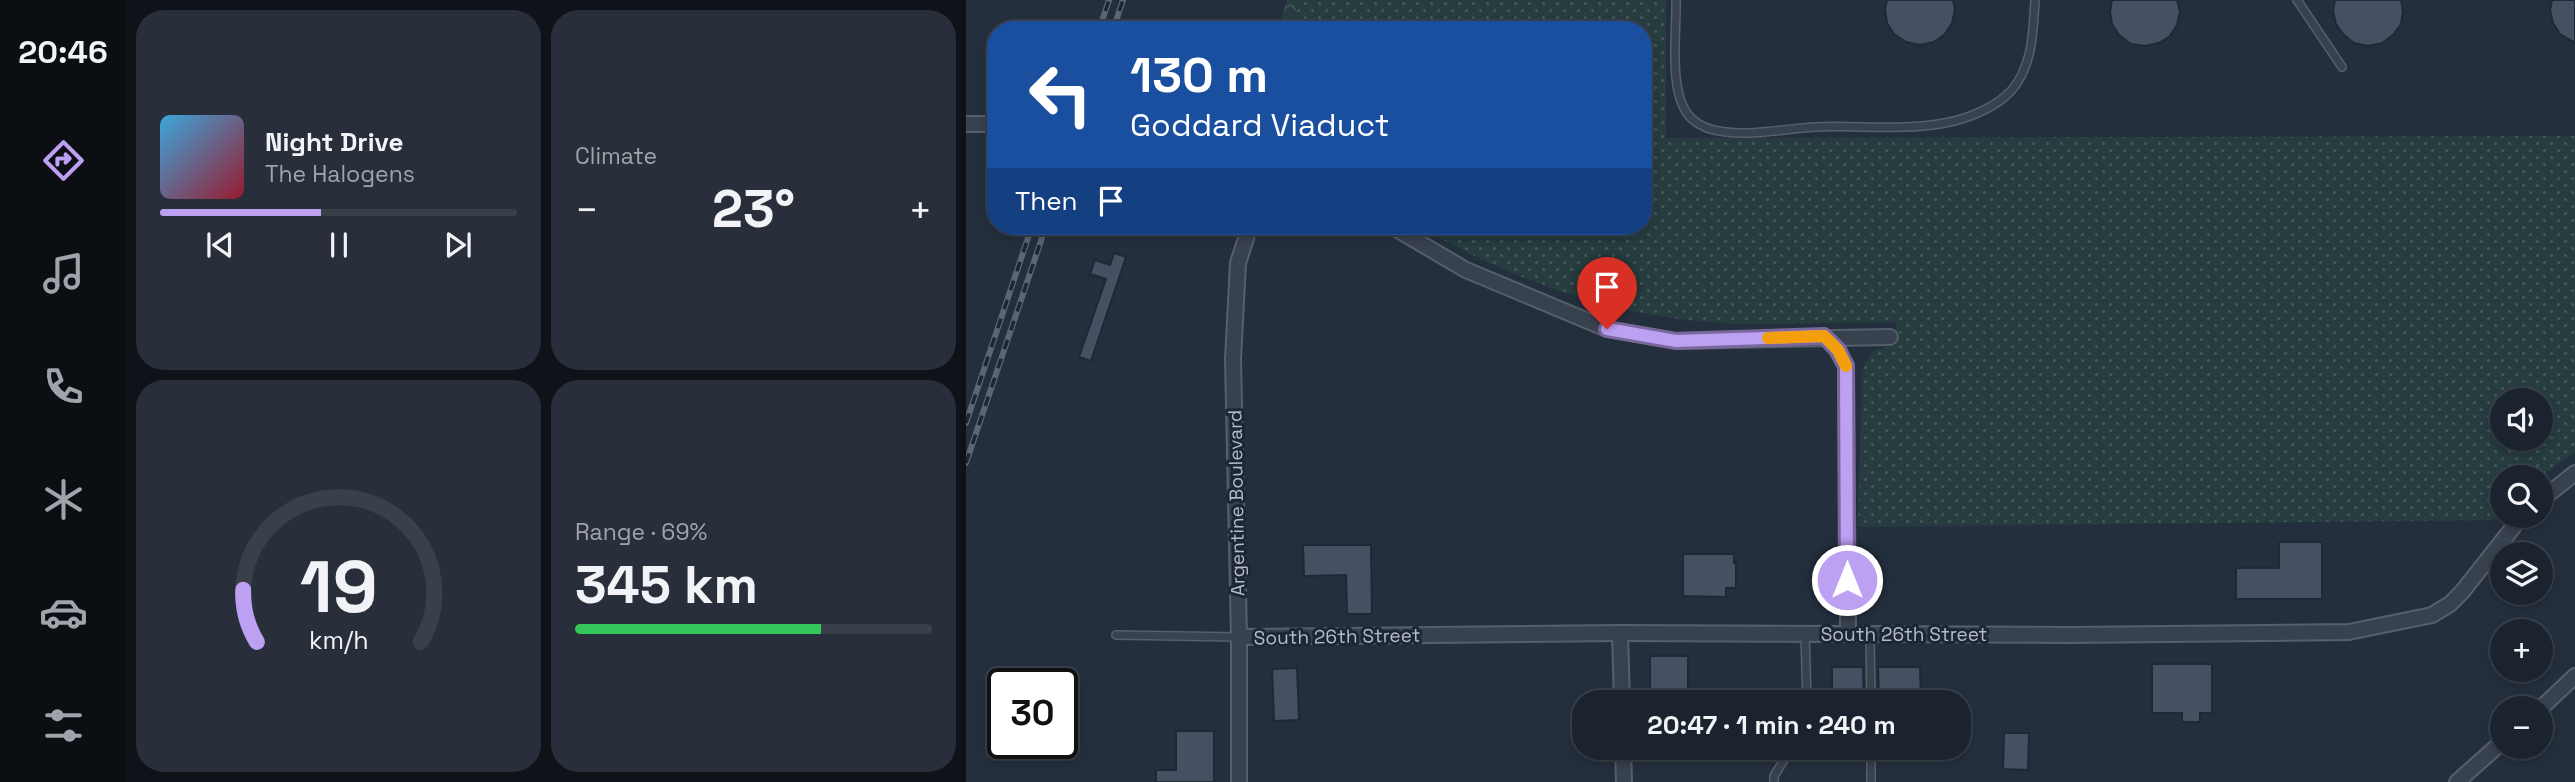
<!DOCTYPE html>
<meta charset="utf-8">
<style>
:root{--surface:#1b232e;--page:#282f3a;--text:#f1f3f6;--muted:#a0a4aa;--line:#39404a;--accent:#bca0f2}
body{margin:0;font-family:"Space Grotesk",sans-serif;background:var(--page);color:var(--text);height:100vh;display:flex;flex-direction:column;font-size:26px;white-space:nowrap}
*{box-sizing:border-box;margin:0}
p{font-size:23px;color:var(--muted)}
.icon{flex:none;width:38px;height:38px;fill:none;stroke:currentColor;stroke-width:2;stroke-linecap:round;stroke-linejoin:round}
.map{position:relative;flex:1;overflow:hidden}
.side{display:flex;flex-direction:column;gap:10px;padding:10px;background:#0f1319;width:840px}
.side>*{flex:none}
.guide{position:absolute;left:21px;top:21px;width:665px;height:214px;border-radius:28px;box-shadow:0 4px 10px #0003,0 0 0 2px var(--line);background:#1a4fa0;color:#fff;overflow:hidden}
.tools{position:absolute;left:1524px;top:388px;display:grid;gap:14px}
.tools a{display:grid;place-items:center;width:63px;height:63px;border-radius:50%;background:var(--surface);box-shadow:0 4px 10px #0003,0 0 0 2px var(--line);font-size:35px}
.speed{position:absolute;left:21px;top:668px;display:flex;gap:14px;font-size:35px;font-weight:700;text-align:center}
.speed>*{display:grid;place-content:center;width:91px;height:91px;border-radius:50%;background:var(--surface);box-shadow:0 4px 10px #0003,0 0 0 2px var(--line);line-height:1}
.speed .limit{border:4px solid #111;border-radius:10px;background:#fff;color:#111}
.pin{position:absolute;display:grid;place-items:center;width:60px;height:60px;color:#fff;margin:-72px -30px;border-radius:50% 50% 50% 0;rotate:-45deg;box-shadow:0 0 7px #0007}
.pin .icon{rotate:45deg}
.me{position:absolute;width:77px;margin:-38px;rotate:0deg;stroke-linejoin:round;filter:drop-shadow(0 0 5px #0008)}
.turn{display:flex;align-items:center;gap:24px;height:147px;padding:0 28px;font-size:32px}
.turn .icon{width:91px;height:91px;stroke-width:2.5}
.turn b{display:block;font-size:49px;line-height:60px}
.then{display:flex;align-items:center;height:66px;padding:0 28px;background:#0003;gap:14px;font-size:26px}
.big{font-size:52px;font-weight:600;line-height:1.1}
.side .card{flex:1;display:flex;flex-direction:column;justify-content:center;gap:10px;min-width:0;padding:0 24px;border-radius:28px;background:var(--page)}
.side .dial{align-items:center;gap:0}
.dial svg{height:182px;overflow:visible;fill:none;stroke:var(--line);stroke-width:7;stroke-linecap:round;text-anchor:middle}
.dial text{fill:var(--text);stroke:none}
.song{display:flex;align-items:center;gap:21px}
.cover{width:84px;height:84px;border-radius:10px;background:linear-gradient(135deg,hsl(200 70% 55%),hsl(350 70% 35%))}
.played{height:7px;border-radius:4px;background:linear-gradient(90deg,var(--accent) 45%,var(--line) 45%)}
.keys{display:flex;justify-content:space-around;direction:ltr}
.heat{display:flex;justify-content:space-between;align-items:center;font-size:38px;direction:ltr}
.charge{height:10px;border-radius:5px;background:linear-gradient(90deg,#34c759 69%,var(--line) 0)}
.side .tiles{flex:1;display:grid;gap:10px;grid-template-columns:repeat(2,1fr)}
.trip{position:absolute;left:606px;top:690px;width:399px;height:70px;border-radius:28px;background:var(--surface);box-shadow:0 4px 10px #0003,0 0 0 2px var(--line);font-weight:600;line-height:70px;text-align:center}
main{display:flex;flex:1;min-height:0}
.dock{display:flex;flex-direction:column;width:126px;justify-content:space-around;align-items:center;background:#0b0e12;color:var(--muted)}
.dock .icon{width:49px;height:49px}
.dock .current{color:var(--accent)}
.dock b{font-size:32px;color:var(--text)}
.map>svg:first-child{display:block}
.grass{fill:url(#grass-dots);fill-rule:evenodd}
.forest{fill:url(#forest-crowns)}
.building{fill:#455162;stroke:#1f2835;stroke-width:2}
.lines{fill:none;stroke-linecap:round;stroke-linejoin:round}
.lane-casing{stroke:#565f6c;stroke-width:10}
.street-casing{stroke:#565f6c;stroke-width:18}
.lane{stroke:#38414e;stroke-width:7}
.street{stroke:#38414e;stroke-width:14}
.rail-casing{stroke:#5a6575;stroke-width:6}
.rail{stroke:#1d2633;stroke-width:3.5;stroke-dasharray:10;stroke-linecap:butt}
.route-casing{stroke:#7a689d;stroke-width:18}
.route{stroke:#bca0f2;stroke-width:12}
.slow{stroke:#f59e0b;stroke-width:12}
.labels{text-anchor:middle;stroke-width:6;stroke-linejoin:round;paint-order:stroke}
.street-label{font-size:19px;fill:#b4bcc9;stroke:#1d2633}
</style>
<main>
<nav class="dock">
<b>20:46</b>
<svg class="icon current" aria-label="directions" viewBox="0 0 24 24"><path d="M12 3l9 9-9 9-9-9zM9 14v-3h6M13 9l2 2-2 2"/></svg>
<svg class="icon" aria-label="music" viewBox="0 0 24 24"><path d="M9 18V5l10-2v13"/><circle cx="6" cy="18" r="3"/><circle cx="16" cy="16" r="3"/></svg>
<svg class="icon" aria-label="phone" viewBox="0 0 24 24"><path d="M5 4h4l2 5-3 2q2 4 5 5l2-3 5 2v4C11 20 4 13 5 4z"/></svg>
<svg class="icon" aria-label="climate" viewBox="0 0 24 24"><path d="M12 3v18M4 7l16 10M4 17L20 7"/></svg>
<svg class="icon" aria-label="car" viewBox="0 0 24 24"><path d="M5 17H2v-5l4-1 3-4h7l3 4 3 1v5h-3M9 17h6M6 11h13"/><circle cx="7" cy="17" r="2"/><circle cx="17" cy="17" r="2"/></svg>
<svg class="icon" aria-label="filters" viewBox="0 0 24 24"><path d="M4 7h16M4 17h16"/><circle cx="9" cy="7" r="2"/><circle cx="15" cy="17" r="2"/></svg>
</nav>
<section class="side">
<div class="tiles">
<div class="card">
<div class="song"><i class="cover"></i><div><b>Night Drive</b><p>The Halogens</p></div></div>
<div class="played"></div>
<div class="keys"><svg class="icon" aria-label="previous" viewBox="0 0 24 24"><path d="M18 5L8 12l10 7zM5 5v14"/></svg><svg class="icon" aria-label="pause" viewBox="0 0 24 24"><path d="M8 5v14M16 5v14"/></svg><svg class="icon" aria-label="next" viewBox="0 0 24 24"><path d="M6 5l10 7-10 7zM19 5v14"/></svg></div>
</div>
<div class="card"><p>Climate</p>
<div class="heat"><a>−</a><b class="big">23°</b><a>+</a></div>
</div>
<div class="card dial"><svg viewBox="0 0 100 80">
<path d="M14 69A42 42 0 1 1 86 69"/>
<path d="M14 69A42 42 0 0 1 8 46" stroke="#bca0f2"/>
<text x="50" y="56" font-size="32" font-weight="700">19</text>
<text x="50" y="72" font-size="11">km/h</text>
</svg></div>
<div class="card"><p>Range · 69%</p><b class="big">345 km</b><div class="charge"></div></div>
</div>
</section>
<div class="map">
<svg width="1609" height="782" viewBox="0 0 1609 782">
<defs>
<pattern id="grass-dots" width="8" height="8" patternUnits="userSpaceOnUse" patternTransform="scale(1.75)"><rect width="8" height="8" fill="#263c3f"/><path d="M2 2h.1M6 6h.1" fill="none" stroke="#435659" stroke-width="1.8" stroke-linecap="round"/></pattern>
<pattern id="forest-crowns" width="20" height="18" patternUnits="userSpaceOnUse" patternTransform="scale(1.75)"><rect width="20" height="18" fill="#263c3f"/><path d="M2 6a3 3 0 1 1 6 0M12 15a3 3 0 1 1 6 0" fill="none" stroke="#435659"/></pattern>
</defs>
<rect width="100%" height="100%" fill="#242f3e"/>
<path class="grass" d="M333,0H700V138L1609,136V452L1573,478H1536L1537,516L1534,520L892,527L896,375L899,363L909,350L930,345V322C856,322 780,329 706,318C614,305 533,272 452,226H677V30H324ZM1536,401H1575V439H1536Z"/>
<path class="forest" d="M321,0H333L324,30H312Z"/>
<g class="building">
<path d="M921,0H987L989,10L986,23L979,34L968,42L954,45L940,42L928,34L921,23L919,10Z"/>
<path d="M1146,0H1211L1214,11L1211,25L1204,36L1193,43L1179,46L1165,44L1153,35L1146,24L1144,11Z"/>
<path d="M1369,0H1435L1437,11L1435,24L1427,35L1416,43L1402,46L1388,43L1377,34L1370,24L1367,11Z"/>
<path d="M1586,0H1609V43L1594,34L1587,23L1584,10Z"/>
<path d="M148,253L160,257L125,361L113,357L140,279L124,274L129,260L144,265Z"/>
<path d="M1313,542H1356V599H1270V568H1313Z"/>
<path d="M337,545H405L406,614H381L380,575L338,576Z"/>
<path d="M717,554H768V563H770V588H760V597L717,596Z"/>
<rect x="684" y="656" width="38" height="46"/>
<path d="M1186,664H1246V713H1234V722H1216V713H1186Z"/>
<path d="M866,667H897L898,702H866Z"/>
<path d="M912,667H954L955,702L913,701Z"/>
<path d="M331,668L333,720L308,721L306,669Z"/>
<path d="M210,731H248V782H190V770H210Z"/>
<path d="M1038,733H1063L1062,770L1037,769Z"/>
</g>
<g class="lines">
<g class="lane-casing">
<g id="lane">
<path d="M710,0C711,32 701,96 726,119C735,127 748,131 760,132C788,136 822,128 851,127C893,125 936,131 979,123C1001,119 1029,108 1045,91C1067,66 1067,31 1069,0"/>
<path d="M1331,0L1376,67"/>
<path d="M839,634L841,702"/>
<path d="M904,634L905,702"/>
<path d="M150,635L272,637"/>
<path d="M905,747V782"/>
<path d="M808,782V776L826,747"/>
</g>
</g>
<g class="street-casing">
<g id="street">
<path d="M0,124H30"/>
<path d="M425,226L500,270L641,329L710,341L924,337"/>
<path d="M858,336L871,350L880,366L882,634"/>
<path d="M1575,500L1609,473"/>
<path d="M654,633L656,702"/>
<path d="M273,637L654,633L1104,635L1383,632L1466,615L1484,604L1496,592L1556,516"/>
<path d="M1574,709L1609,676"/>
<path d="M657,747L658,782"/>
<path d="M273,782V637L267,359L272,263L284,226"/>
<path d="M1491,782L1536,742"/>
</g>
</g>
<use href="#lane" class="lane"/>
<use href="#street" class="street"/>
<g class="rail-casing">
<g id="rail">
<path d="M133,30L143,0"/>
<path d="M147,30L157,0"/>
<path d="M0,423L66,226"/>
<path d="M0,463L80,226"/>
</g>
</g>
<use href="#rail" class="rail"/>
</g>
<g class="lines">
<g class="route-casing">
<path id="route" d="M641,329L710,341L858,336L872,350L880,366L881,580"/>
</g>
<use href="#route" class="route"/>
<path class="slow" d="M802,338L858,336L872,350L880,366"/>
</g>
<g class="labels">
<g class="street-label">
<text transform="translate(270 503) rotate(-91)" y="7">Argentine Boulevard</text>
<text x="938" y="641">South 26th Street</text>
<text transform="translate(371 636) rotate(-1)" y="7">South 26th Street</text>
</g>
</g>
</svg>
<div class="tools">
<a><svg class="icon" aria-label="sound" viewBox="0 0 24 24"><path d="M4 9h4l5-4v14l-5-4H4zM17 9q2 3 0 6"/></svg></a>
<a><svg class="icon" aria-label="search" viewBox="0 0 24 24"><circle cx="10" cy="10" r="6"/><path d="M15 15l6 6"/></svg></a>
<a><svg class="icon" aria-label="layers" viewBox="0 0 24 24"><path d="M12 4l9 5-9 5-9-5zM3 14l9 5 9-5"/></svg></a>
<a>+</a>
<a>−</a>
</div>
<div class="speed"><div class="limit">30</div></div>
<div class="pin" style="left:641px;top:329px;background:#d93025"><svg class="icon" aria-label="arrive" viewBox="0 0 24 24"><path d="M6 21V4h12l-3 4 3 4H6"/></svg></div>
<svg class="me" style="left:881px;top:580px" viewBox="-20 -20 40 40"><circle r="17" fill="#bca0f2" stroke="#fff" stroke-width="3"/><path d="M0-11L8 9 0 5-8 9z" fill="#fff"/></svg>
<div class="trip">20:47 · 1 min · 240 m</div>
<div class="guide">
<div class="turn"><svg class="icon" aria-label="left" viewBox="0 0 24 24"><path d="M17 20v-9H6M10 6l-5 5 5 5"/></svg><div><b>130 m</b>Goddard Viaduct</div></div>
<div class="then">Then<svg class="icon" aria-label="arrive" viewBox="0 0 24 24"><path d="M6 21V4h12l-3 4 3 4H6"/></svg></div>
</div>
</div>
</main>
